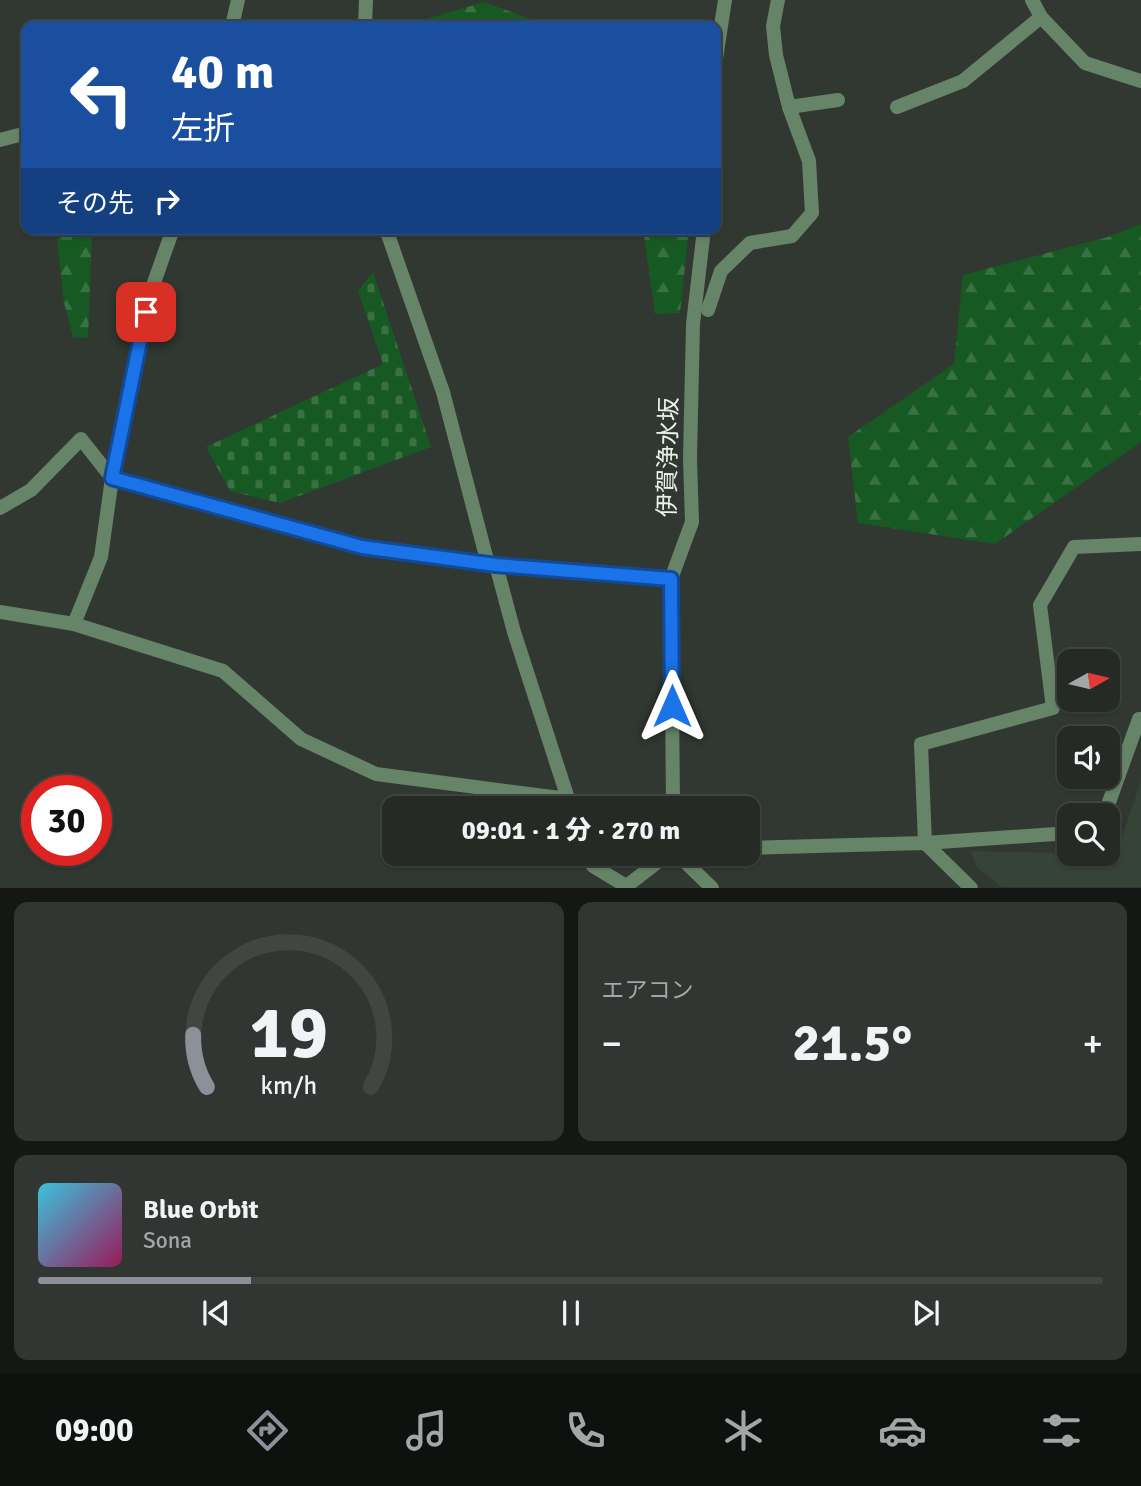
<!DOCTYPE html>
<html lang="ja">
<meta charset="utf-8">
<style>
:root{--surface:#252a25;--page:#313632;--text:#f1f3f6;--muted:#a3a7a7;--line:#424642;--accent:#8c9099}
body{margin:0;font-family:Signika,"Noto Sans JP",sans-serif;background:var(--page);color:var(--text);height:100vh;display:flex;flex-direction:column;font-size:26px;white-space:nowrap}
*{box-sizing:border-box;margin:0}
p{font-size:23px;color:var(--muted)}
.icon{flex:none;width:38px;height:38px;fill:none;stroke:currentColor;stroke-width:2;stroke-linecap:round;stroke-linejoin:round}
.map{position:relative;height:888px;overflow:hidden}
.side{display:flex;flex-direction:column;gap:14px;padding:14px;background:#141714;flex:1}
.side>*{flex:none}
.banner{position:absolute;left:21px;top:21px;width:700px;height:214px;border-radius:14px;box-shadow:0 2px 5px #0004,0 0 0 2px var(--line);background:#1a4fa0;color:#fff;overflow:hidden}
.needle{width:46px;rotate:82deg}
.fabs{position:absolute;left:1057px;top:649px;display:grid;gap:14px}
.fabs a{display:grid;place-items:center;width:63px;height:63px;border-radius:14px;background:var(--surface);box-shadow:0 2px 5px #0004,0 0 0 2px var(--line);font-size:35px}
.speed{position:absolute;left:21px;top:775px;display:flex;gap:14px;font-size:35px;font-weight:700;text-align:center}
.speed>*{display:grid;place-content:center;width:91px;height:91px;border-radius:50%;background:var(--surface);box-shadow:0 2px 5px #0004,0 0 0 2px var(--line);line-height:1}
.speed .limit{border:10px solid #d22;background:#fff;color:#111}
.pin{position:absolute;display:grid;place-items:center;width:60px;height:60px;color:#fff;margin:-30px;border-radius:14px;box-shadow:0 4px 10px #0006}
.me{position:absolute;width:77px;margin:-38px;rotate:0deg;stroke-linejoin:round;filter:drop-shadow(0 0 5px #0008)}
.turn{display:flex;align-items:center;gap:24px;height:147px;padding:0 35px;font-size:32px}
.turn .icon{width:91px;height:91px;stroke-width:2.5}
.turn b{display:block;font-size:49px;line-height:60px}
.then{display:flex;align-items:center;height:66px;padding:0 35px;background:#0003;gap:14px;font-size:26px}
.big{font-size:52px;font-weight:800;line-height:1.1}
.side .card{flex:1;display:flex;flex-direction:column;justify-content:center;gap:10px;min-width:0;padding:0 24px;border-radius:14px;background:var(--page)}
.side .dial{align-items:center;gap:0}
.dial svg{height:182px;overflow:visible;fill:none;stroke:var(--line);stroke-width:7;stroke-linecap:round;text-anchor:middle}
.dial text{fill:var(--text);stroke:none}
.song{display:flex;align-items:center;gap:21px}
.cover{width:84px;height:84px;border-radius:10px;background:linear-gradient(135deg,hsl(190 70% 55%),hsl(330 70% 35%))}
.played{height:7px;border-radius:4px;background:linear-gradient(90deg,var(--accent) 20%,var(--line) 20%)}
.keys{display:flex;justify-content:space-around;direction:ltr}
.heat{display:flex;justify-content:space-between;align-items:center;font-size:38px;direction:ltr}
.side .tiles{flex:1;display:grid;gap:14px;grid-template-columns:1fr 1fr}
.card:last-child{grid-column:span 2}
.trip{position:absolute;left:382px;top:796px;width:378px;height:70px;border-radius:14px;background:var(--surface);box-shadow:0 2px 5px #0004,0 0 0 2px var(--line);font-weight:800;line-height:70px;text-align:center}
.tab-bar{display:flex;height:112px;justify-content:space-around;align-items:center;background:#0f110f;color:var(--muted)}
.tab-bar .icon{width:49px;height:49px}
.tab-bar .active{color:var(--accent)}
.tab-bar b{font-size:32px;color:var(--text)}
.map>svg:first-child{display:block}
.built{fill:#364337}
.forest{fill:url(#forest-firs)}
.cemetery{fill:url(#cemetery-stones)}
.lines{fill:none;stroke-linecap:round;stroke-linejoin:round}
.minor{stroke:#668468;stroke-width:14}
.route-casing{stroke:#114b97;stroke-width:18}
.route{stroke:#1a73e8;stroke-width:12}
.labels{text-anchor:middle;stroke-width:7;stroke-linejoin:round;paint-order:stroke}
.street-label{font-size:24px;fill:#ebf0eb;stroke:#313831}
</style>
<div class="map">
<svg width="1141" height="888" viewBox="0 0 1141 888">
<defs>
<pattern id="forest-firs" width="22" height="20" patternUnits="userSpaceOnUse" patternTransform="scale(1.75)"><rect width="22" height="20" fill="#175922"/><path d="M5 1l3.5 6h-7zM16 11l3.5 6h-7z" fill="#397142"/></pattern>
<pattern id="cemetery-stones" width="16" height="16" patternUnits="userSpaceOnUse" patternTransform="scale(1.75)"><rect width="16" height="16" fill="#175922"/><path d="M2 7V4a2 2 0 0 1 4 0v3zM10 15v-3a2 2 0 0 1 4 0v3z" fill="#397142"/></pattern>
</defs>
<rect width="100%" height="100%" fill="#313831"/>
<path class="built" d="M1141,781V887H1002L977,868L971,851L1116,854Z"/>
<g class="forest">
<path d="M484,2L549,26H434L416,22Z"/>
<path d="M1141,224V442L995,544L858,523L848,437L954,364L963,275L1108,237Z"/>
<path d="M63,229H94L92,234L88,338L73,337L64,303L57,240Z"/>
<path d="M643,229H689L680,313L655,314Z"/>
</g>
<path class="cemetery" d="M373,272L431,447L280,503L230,491L206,447L383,364L358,291Z"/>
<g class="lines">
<g class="minor">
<path d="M1032,0L1041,17L1085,63L1141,81"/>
<path d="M232,26L238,0"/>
<path d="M365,26L366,0"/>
<path d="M716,59L725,0"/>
<path d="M789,107L838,100"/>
<path d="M897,107L963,81L1041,17"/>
<path d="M0,140L19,135"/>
<path d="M386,229L443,392L488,564"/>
<path d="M708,310L721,271L750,243L792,236L812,213L809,161L789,107L776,55L773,26L778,0"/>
<path d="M0,508L31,490L81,439L112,478L362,547L496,565L671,579"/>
<path d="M496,565L514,632L571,808"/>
<path d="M0,612L74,624L223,671L301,739L376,774L568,799"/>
<path d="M74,624L101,557L112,478L151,291L173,229"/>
<path d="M673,808L671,579L692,522L690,458L693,324L704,229"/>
<path d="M1104,816L1139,719H1141"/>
<path d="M747,848L925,843L1069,833"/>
<path d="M589,854L593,866L626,886"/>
<path d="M677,854L712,888"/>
<path d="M624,888L668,854"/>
<path d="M971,888L925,843L921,744L1053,708L1040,605L1074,547L1141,544"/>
</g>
</g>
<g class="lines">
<g class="route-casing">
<path id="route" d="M146,312L112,478L362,547L496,565L671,579L672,706"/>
</g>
<use href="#route" class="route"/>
</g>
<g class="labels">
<g class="street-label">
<text transform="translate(668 457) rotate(-89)" y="8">伊賀浄水坂</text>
</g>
</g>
</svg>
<div class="fabs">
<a><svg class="needle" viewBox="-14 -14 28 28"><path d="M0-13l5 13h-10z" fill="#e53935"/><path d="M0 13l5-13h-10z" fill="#a3a7a7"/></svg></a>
<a><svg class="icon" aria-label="sound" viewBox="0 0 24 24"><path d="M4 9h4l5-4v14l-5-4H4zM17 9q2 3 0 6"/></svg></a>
<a><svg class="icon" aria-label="search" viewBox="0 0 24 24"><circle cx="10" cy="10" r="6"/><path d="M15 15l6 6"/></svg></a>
</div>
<div class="speed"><div class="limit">30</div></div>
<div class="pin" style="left:146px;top:312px;background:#d93025"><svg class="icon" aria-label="arrive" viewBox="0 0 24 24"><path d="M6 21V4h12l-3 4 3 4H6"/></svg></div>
<svg class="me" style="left:672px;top:706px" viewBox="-20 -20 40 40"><path d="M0-17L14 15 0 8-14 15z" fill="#1a73e8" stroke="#fff" stroke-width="4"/></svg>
<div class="trip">09:01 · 1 分 · 270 m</div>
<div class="banner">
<div class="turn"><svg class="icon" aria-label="left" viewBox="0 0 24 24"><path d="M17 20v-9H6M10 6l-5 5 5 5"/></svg><div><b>40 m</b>左折</div></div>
<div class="then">その先<svg class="icon" aria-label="right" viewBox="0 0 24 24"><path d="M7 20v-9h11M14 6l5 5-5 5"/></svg></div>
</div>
</div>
<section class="side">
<div class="tiles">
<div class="card dial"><svg viewBox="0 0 100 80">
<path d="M14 69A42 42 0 1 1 86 69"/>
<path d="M14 69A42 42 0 0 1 8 46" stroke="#8c9099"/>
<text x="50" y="56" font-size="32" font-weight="700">19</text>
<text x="50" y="72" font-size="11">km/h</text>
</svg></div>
<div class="card"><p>エアコン</p>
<div class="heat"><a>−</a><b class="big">21.5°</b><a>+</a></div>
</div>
<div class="card">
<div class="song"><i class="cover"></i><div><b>Blue Orbit</b><p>Sona</p></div></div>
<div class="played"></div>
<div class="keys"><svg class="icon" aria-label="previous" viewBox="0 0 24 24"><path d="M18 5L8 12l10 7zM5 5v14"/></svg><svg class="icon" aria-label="pause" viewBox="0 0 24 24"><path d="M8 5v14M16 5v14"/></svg><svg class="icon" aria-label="next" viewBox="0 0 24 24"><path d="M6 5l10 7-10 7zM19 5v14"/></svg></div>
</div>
</div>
</section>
<nav class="tab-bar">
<b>09:00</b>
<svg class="icon active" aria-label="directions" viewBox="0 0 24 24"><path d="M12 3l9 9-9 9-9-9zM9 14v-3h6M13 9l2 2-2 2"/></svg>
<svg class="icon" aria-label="music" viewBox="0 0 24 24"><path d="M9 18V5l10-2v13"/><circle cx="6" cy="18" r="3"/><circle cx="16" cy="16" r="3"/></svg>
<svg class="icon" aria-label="phone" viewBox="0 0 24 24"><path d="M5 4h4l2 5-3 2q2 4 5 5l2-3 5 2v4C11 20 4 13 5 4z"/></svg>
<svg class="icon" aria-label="climate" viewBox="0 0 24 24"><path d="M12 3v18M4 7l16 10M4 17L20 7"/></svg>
<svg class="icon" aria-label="car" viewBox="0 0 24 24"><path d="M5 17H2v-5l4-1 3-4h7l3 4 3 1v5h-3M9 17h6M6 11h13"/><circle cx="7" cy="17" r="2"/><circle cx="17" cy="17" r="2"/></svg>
<svg class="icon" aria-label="filters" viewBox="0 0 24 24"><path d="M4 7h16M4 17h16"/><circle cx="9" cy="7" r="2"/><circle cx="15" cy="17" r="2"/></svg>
</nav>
